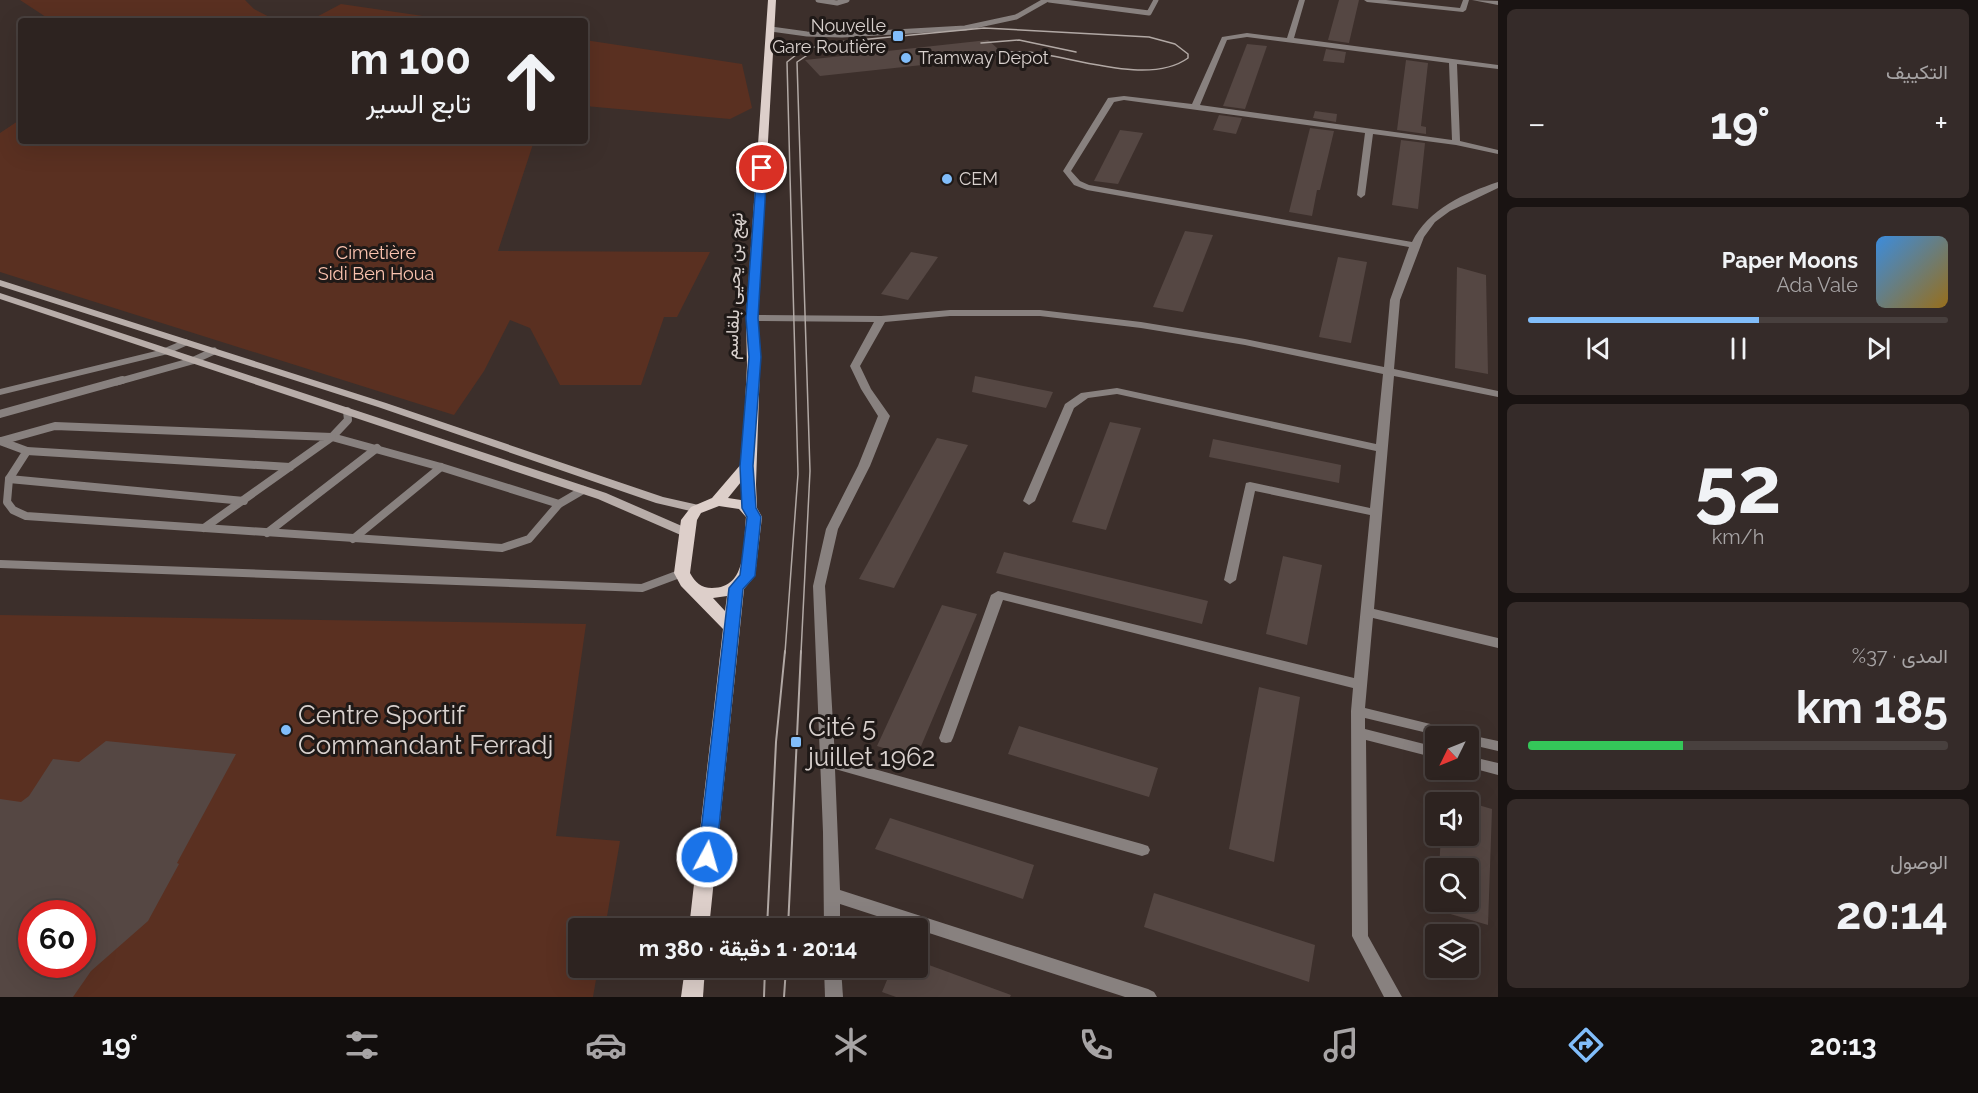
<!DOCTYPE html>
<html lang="ar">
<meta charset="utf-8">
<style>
:root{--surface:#2d2320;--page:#352b29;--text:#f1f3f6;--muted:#a7a4a5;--line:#48403e;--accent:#81bdfa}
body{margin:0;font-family:Raleway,Vazirmatn,sans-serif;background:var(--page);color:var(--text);direction:rtl;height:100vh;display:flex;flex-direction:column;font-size:22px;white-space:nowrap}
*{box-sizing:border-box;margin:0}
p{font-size:20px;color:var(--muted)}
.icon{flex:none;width:33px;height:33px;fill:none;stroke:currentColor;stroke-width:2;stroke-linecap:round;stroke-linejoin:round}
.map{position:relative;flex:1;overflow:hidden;direction:ltr}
.details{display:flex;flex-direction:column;gap:9px;padding:9px;background:#191312;width:480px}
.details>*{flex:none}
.hud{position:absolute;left:18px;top:18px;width:570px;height:126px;border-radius:6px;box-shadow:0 6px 24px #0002,0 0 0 2px var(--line);direction:rtl;background:#2d2320;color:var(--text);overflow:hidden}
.needle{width:39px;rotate:227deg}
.buttons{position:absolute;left:1425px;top:726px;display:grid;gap:12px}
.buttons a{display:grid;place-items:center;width:54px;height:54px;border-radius:6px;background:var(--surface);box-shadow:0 6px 24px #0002,0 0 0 2px var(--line);font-size:30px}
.speed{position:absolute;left:18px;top:900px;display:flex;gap:12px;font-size:30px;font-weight:700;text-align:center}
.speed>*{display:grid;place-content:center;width:78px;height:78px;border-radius:50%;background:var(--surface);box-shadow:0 6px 24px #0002,0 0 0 2px var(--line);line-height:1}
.speed .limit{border:9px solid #d22;background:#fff;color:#111}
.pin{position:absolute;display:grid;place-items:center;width:51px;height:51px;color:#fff;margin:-26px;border:3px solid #fff;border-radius:50%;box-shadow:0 2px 6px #0007}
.me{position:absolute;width:66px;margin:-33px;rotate:6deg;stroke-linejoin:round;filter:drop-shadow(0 0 4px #0008)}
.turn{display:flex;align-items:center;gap:21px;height:126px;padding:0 18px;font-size:27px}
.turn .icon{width:78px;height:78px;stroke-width:2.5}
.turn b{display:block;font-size:42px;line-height:51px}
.big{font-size:45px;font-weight:700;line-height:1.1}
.details .widget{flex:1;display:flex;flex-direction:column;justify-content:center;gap:9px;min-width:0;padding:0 21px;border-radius:9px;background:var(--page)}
.details .dial{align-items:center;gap:0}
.dial b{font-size:78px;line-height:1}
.song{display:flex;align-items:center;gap:18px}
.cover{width:72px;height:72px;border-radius:9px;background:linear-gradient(135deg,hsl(210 70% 55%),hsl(40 70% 35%))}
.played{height:6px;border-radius:3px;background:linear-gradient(90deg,var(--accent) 55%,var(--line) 55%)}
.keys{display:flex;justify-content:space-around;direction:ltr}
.heat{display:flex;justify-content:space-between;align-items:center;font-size:33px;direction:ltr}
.charge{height:9px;border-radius:4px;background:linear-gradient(90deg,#34c759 37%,var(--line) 0)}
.trip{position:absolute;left:568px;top:918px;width:360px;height:60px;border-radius:6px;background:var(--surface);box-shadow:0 6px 24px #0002,0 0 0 2px var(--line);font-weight:700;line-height:60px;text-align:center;direction:rtl}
.dock{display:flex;height:96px;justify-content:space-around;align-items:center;background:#120e0d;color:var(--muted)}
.dock .icon{width:42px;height:42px}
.dock .active{color:var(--accent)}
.dock b{font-size:27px;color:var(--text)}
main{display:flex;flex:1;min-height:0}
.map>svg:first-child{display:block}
.green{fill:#5a3021;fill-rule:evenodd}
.building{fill:#554743;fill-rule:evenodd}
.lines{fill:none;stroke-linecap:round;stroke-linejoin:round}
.service-far2{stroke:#88817f;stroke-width:5}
.service-far1{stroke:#88817f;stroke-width:7}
.service{stroke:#88817f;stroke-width:8}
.minor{fill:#88817f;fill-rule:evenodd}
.secondary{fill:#b8ada9;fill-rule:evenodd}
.primary{fill:#ddcfca;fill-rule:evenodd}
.tram-far1{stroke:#b2a9a5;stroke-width:1.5}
.tram{stroke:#b2a9a5;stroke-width:2}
.route{fill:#1a73e8;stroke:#114b97;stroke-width:1.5}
.poi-dot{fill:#81bdfa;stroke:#1f1917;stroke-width:2}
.labels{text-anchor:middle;stroke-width:6;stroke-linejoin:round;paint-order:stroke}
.far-poi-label{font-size:18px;fill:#d9d1ce;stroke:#1f1917;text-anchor:start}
.far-park-label{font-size:18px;fill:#fac2ae;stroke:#1f1917}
.far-street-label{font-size:18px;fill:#d9d1ce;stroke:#1f1917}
.near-poi-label{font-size:26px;fill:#d9d1ce;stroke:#1f1917;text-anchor:start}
</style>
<main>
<section class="details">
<div class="widget"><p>التكييف</p>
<div class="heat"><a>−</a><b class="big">19°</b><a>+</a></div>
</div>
<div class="widget">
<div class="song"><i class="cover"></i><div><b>Paper Moons</b><p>Ada Vale</p></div></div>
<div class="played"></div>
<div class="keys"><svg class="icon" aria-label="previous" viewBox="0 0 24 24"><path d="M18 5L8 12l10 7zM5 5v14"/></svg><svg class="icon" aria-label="pause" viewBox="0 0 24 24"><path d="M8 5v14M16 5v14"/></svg><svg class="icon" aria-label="next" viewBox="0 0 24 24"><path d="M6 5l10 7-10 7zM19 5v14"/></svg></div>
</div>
<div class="widget dial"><b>52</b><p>km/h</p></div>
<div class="widget"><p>المدى · 37%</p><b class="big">185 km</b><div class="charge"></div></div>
<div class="widget"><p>الوصول</p><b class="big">20:14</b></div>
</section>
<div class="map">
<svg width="1498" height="997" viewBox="0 0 1498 997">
<rect width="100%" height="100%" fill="#3c2f2b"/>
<g class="green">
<path d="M20,0H245L254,9L277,21H52Z"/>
<path d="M341,4L457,21H309Z"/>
<path d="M585,40L742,64L752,108L730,119L585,106Z"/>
<path d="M21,119V141H534L498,251L710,252L677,317H664L641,385H560L530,328L510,320L484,371L454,415L0,272V133Z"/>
<path d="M0,615L586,624L556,836L620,841L605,928H579V968H598L593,997H0ZM32,914H82V964H32Z"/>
</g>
<g class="building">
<path d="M1339,0H1359L1349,43L1328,40Z"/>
<path d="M988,40L1006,56L820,76L805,60Z"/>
<path d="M1247,44L1267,46L1245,109L1223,106Z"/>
<path d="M1326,49L1346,52L1344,63L1323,61Z"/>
<path d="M1406,60L1428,63L1421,126L1426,127V134L1397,130Z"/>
<path d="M1315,111L1337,114L1336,122L1313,118Z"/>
<path d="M1219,115L1242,118L1236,134L1213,130Z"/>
<path d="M1310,128L1334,131L1320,190H1317L1312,216L1289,212Z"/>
<path d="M1120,130L1143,133L1118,184L1094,181Z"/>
<path d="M1401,140L1425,143L1418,209L1392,205Z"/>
<path d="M1185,231L1213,235L1183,312L1153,307Z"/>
<path d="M911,252L938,257L908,300L881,294Z"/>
<path d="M1338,257L1367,262L1351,343L1319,337Z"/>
<path d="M1457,267L1486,275L1488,374L1455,368Z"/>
<path d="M975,376L1053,392L1046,408L972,392Z"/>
<path d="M1110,422L1141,428L1106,530L1072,522Z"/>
<path d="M937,438L968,445L894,588L859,579Z"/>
<path d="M1213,439L1341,465L1339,483L1209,457Z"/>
<path d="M1004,552L1208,601L1202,624L996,573Z"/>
<path d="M1283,556L1322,565L1307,645L1266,634Z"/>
<path d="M942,605L977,614L916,758L877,746Z"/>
<path d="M1259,687L1300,697L1274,862L1229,849Z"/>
<path d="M1019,726L1158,768L1149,797L1008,754Z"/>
<path d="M106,741L236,754L177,863L179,864L148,921L91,971L73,997H0V799L21,802L29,796L53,759L79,762ZM32,914H82V964H32Z"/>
<path d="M1468,802L1492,809L1488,925L1423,906L1424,902H1468V868H1439L1441,836H1468Z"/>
<path d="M890,818L1034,865L1023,899L875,849Z"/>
<path d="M1154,893L1315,945L1309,982L1144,927Z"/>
<path d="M918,961L1011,995L1010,997H896L882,992L892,968H918Z"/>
</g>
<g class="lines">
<g class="service-far2">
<path d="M818,0L837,3L847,0"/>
<path d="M1049,0L1149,13L1156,0"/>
<path d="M771,29L807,34L842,35L965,28L1016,17L1046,0"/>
</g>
<path class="service-far1" d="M117,382L192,361L214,351"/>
<g class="service">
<path d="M347,411L348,420L332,437L441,467L559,504L583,490"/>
<path d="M0,414L122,380"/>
<path d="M0,441L27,451L9,479L7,502L13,510L26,516L502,548L529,539L559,504"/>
<path d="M1,441L55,426L332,437L204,528"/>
<path d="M27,451L290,467"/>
<path d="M9,479L244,501"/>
<path d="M267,533L377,448"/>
<path d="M353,539L441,467"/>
<path d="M0,564L642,588L682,573"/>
</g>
<g class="minor">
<path d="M1299,0H1305L1294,38L1498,65V69L1457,64L1460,141L1498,150V154L1456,145L1373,134L1365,195L1361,198L1357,195L1365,133L1124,100L1114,102L1071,171L1080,181L1089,185L1412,242C1428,209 1465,193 1498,182V188L1450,211L1435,222L1424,237L1400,300L1394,369L1498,391V397L1394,376L1374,609L1498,638V648L1373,618L1365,708L1459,731L1465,734L1498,741V751L1468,744V736H1440L1365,718V729L1436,747V758L1366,740L1368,936L1402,997H1384L1352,936L1351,711L1353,688L1003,600L953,738L951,742L946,743L941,742L939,738L991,595L998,591L1354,678L1370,515L1255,491L1236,580L1230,584L1224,580L1246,483L1250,482L1370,508L1376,451L1117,394L1088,398L1074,408L1035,501L1029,505L1023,501L1065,404L1081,393L1117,388L1376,444L1383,374L1245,345L1141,328L1040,316H950L885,322L860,366L871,389L890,416L870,466L838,529L825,586L835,758L1142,844L1148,846L1150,850L1148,854L1142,856L835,769L840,890L1148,989L1154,992L1157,997H1125L840,904V928H824L823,832L813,586L826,529L858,466L878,416L861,389L850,366L874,322L752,321L747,318L752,315L881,316L950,310H1040L1141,322L1245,339L1384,367L1390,300L1409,247L1087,190L1074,185L1063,171L1108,98L1124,96L1192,104L1222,37L1247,33L1287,38ZM1247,37L1449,63L1452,140L1200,105L1227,40Z"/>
<path d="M1364,0H1386L1460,8L1463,0H1469L1466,10L1463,12L1367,2Z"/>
<path d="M1472,0L1498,1V5Z"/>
<path d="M186,339L191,342L190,344L168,354L0,395V389L160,350Z"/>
<path d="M1468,756L1498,763V775L1468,767Z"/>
<path d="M824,968H841L843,997H825Z"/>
</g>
<g class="secondary">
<path d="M0,280L386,403L663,497L703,506L705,509L699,513L656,503L378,407L0,286Z"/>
<path d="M0,293L606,493L691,530L693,533L687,537L683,536L598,499L0,299Z"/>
</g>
<g class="primary">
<path d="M768,0H776L758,318L760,365L756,484L757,508L762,517L755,576L744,589L709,928H689L723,629L681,586L674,573L681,520L691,507L712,498L742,463L747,365L746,318ZM741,482V500L728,498ZM719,506L739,509L746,517C743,544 748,588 712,588C701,588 695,582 690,573L697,520L701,513ZM727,596L725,611L713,598Z"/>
<path d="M685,968H705L703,997H681Z"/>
</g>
<g class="tram-far1">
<path d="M981,43L1019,40L1076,52"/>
<path d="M785,653L798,474L787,62L801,51L828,43L984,28L1149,37L1175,44L1188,54V58C1150,86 1073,57 1029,52C1017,51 1004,52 992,53"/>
<path d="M801,653L810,471L797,62L809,54"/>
</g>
<g class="tram">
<path d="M767,928L776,742L785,651"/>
<path d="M788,928L801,651"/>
<path d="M764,997L765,968"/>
<path d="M784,997L786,968"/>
</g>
</g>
<path class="route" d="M762,165L767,168L758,318L761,357L753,466L756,508L761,517L755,576L743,589L716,857L713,862L707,864L701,862L698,857L729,588L740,575L747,517L742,508L740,466L749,357L746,318L757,168Z"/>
<g class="poi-dot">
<rect x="892" y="30" width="12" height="12" rx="3"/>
<circle cx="906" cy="58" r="6"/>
<circle cx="947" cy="179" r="6"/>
<circle cx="286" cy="730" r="6"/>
<rect x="790" y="736" width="12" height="12" rx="3"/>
</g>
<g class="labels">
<g class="far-poi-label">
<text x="886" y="32" text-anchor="end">Nouvelle<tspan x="886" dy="21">Gare Routière</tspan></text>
<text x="918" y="64">Tramway Depot</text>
<text x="959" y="185">CEM</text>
</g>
<g class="far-park-label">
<text x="376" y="259">Cimetière<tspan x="376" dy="21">Sidi Ben Houa</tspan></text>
</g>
<g class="far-street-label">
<text transform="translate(734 286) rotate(-88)" y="6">نهج بن يحيى بلقاسم</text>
</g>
<g class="near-poi-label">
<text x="298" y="724">Centre Sportif<tspan x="298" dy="30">Commandant Ferradj</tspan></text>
<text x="808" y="736">Cité 5<tspan x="808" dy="30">juillet 1962</tspan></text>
</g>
</g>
</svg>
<div class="buttons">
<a><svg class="needle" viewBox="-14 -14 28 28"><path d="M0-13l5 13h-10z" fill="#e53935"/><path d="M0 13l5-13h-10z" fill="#a7a4a5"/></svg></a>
<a><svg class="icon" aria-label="sound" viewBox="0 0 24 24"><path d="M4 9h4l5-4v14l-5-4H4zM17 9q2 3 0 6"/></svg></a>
<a><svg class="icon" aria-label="search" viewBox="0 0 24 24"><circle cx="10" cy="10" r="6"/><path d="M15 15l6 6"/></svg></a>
<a><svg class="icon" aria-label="layers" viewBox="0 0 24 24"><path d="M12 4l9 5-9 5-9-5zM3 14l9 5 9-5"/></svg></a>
</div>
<div class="speed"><div class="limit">60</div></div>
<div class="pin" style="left:762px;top:168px;background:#d93025"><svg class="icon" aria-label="arrive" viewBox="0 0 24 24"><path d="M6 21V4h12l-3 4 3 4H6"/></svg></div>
<svg class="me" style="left:707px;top:857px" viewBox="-20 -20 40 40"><circle r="17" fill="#1a73e8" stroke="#fff" stroke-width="3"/><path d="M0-11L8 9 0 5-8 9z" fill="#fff"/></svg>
<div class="trip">20:14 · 1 دقيقة · 380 m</div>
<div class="hud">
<div class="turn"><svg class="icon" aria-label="ahead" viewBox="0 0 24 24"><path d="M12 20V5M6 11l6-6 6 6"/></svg><div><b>100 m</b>تابع السير</div></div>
</div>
</div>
</main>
<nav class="dock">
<b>20:13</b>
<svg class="icon active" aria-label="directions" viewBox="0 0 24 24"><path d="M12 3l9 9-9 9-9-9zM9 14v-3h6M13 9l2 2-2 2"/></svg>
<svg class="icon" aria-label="music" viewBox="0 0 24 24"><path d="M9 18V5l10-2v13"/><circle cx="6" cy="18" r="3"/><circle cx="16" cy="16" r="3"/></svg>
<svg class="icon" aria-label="phone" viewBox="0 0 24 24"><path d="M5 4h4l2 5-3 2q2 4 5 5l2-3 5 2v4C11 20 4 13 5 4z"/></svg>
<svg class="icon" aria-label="climate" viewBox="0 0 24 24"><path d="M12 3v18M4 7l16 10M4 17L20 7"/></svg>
<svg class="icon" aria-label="car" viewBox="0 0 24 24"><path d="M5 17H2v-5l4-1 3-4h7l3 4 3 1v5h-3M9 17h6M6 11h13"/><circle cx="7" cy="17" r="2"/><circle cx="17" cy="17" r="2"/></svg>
<svg class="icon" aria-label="filters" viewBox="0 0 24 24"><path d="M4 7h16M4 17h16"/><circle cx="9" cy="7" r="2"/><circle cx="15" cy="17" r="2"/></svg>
<b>19°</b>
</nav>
